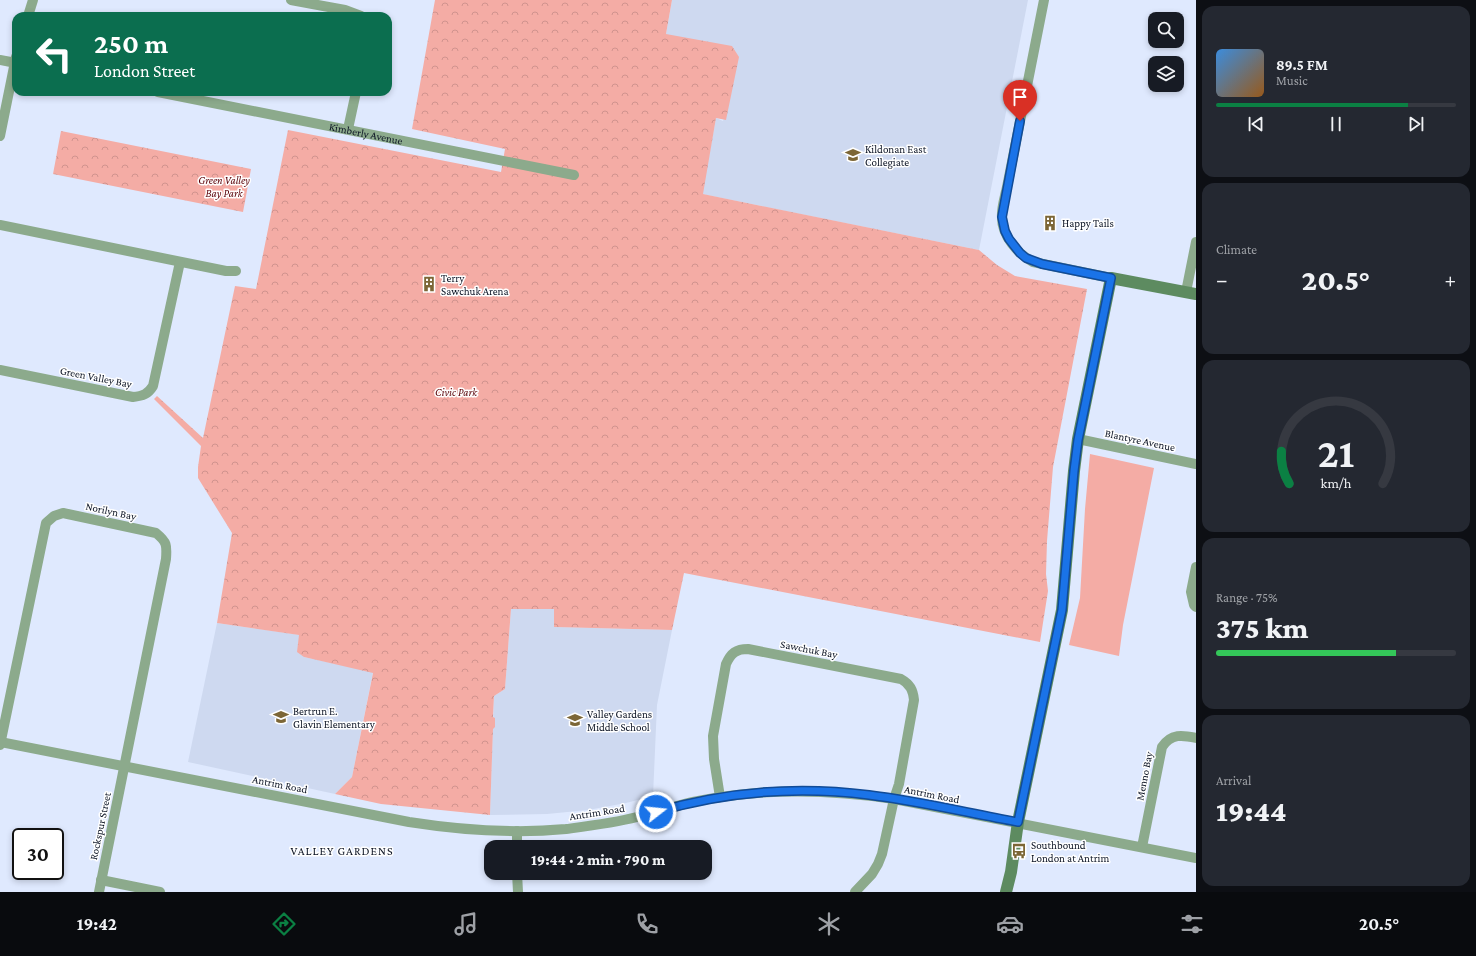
<!DOCTYPE html>
<meta charset="utf-8">
<style>
:root{--surface:#171b24;--page:#242831;--text:#f1f3f6;--muted:#9ea1a6;--line:#363941;--accent:#0b8043}
body{margin:0;font-family:"Crimson Pro",serif;background:var(--page);color:var(--text);height:100vh;display:flex;flex-direction:column;font-size:15px;white-space:nowrap}
*{box-sizing:border-box;margin:0}
p{font-size:13px;color:var(--muted)}
.icon{flex:none;width:22px;height:22px;fill:none;stroke:currentColor;stroke-width:2;stroke-linecap:round;stroke-linejoin:round}
.map{position:relative;flex:1;overflow:hidden}
.sheet{display:flex;flex-direction:column;gap:6px;padding:6px;background:#0d0f14;width:280px}
.sheet>*{flex:none}
.hud{position:absolute;left:12px;top:12px;width:380px;height:84px;border-radius:12px;box-shadow:0 2px 6px #0003;background:#0b6e4f;color:#fff;overflow:hidden}
.fabs{position:absolute;left:1148px;top:12px;display:grid;gap:8px}
.fabs a{display:grid;place-items:center;width:36px;height:36px;border-radius:8px;background:var(--surface);box-shadow:0 2px 6px #0003;font-size:20px}
.speed{position:absolute;left:12px;top:828px;display:flex;gap:8px;font-size:20px;font-weight:700;text-align:center}
.speed>*{display:grid;place-content:center;width:52px;height:52px;border-radius:50%;background:var(--surface);box-shadow:0 2px 6px #0003;line-height:1}
.speed .limit{border:2px solid #111;border-radius:6px;background:#fff;color:#111}
.pin{position:absolute;display:grid;place-items:center;width:34px;height:34px;color:#fff;margin:-41px -17px;border-radius:50% 50% 50% 0;rotate:-45deg;box-shadow:0 0 4px #0007}
.pin .icon{rotate:45deg}
.me{position:absolute;width:44px;margin:-22px;rotate:74deg;stroke-linejoin:round;filter:drop-shadow(0 0 3px #0008)}
.turn{display:flex;align-items:center;gap:14px;height:84px;padding:0 16px;font-size:18px}
.turn .icon{width:52px;height:52px;stroke-width:2.5}
.turn b{display:block;font-size:28px;line-height:34px}
.big{font-size:30px;font-weight:800;line-height:1.1}
.sheet .card{flex:1;display:flex;flex-direction:column;justify-content:center;gap:6px;min-width:0;padding:0 14px;border-radius:12px;background:var(--page)}
.sheet .dial{align-items:center;gap:0}
.dial svg{height:104px;overflow:visible;fill:none;stroke:var(--line);stroke-width:7;stroke-linecap:round;text-anchor:middle}
.dial text{fill:var(--text);stroke:none}
.song{display:flex;align-items:center;gap:12px}
.cover{width:48px;height:48px;border-radius:6px;background:linear-gradient(135deg,hsl(210 70% 55%),hsl(30 70% 35%))}
.played{height:4px;border-radius:2px;background:linear-gradient(90deg,var(--accent) 80%,var(--line) 80%)}
.keys{display:flex;justify-content:space-around;direction:ltr}
.heat{display:flex;justify-content:space-between;align-items:center;font-size:22px;direction:ltr}
.charge{height:6px;border-radius:3px;background:linear-gradient(90deg,#34c759 75%,var(--line) 0)}
.trip{position:absolute;left:484px;top:840px;width:228px;height:40px;border-radius:12px;background:var(--surface);box-shadow:0 2px 6px #0003;font-weight:800;line-height:40px;text-align:center}
.dock{display:flex;height:64px;justify-content:space-around;align-items:center;background:#090b0e;color:var(--muted)}
.dock .icon{width:28px;height:28px}
.dock .current{color:var(--accent)}
.dock b{font-size:18px;color:var(--text)}
main{display:flex;flex:1;min-height:0}
.map>svg:first-child{display:block}
.built{fill:#ced9f0}
.grass{fill:#f4aca5}
.park{fill:url(#park-crowns)}
.lines{fill:none;stroke-linecap:round;stroke-linejoin:round}
.street{stroke:#8caa8c;stroke-width:10}
.secondary{stroke:#5d8b60;stroke-width:12}
.route-casing{stroke:#114b97;stroke-width:10}
.route{stroke:#1a73e8;stroke-width:7}
.labels{text-anchor:middle;stroke-width:3;stroke-linejoin:round;paint-order:stroke}
.street-label{font-size:11px;fill:#0b1324;stroke:#fff}
.poi-label{font-size:11px;fill:#0b1324;stroke:#fff;text-anchor:start}
.park-label{font-size:11px;font-style:italic;fill:#5a0007;stroke:#fff}
.neighbourhood-label{font-size:12px;letter-spacing:1px;fill:#0b1324;stroke:#fff}
</style>
<main>
<div class="map">
<svg width="1196" height="892" viewBox="0 0 1196 892">
<defs>
<pattern id="park-crowns" width="20" height="18" patternUnits="userSpaceOnUse"><rect width="20" height="18" fill="#f4aca5"/><path d="M2 6a3 3 0 1 1 6 0M12 15a3 3 0 1 1 6 0" fill="none" stroke="#d0938e"/></pattern>
</defs>
<rect width="100%" height="100%" fill="#dfe9fe"/>
<g class="built">
<path d="M672,0H1028L979,250L702,194L716,118L723,121L724,118L666,34Z"/>
<path d="M511,609H554V627L672,630L657,705L653,796L626,803L588,810L547,814L490,815L494,696L505,689Z"/>
<path d="M217,623L300,635L304,657L373,672L352,777L335,794L188,762Z"/>
</g>
<path class="grass" d="M1090,454L1154,468L1123,625L1119,656L1069,645L1080,598L1085,509Z"/>
<g class="park">
<path d="M435,0H672L666,34L732,46L739,57L726,120L716,118L703,194L979,250L997,265L1015,276L1087,289L1053,467L1047,541L1046,574L1048,591L1040,642L684,573L672,630L554,627V609H511L505,689L494,696L493,717L495,718V727L493,729L490,815L381,804L335,794L352,777L373,673L304,657L297,652L299,635L217,623L232,533L198,478V467L201,446L154,399L157,396L203,438L235,286L256,289L288,130L501,172L505,149L412,129Z"/>
<path d="M61,131L251,169L243,212L53,174Z"/>
</g>
<g class="lines">
<g class="street">
<path d="M291,0L345,10L361,16"/>
<path d="M1044,0L1007,187C1005,197 1001,208 1002,218C1002,236 1018,254 1033,262L1111,278"/>
<path d="M28,16L33,0"/>
<path d="M0,60L16,63"/>
<path id="s1" d="M158,92L574,175"/>
<path d="M348,129L356,92"/>
<path d="M0,136L16,57"/>
<path d="M0,225L226,271H236"/>
<path d="M1186,292L1196,242"/>
<path d="M0,370L133,397C143,396 148,394 153,386L180,262"/>
<path d="M1078,439L1196,464"/>
<path d="M1196,567L1191,592L1194,605L1196,607"/>
<path d="M0,742L409,822C460,830 513,834 566,829C589,826 614,823 637,817C656,813 674,806 693,802C759,788 828,789 894,799L1196,858"/>
<path d="M0,745L46,523L54,516L63,513L156,533C167,542 167,545 166,559L99,892"/>
<path d="M720,797L714,759L713,736L726,664C731,653 736,649 748,649L901,679C910,684 913,690 914,700L899,784L894,799L882,854L878,864L872,874L855,892"/>
<path d="M517,847V831"/>
<path d="M1142,847L1162,747C1171,733 1183,735 1196,738"/>
<path d="M517,873L518,892"/>
<path d="M101,880L160,892"/>
</g>
<path class="secondary" d="M1006,892L1011,872L1018,822L1062,610L1074,471L1078,439L1111,278L1196,294"/>
</g>
<g class="lines">
<g class="route-casing">
<path id="route" d="M656,812C724,792 798,786 869,795C919,801 968,813 1018,822L1062,610L1074,471L1078,440L1111,278L1042,264L1026,258L1020,253L1009,239L1005,231L1002,217L1020,121"/>
</g>
<use href="#route" class="route"/>
</g>
<defs>
<g id="school-bare" transform="scale(1.2)"><path d="M0-5L7-2L0 1L-7-2ZM-4 1L0 2.5L4 1V4Q0 6-4 4Z" fill="#7c6636" stroke="#fff" stroke-width="2.5" paint-order="stroke"/></g>
<g id="building-bare" transform="scale(1.2)"><path d="M-4-6H4V6H1V3H-1V6H-4ZM-2.5-4.3h1.7v1.8h-1.7ZM.8-4.3h1.7v1.8H.8ZM-2.5-1h1.7V.8h-1.7ZM.8-1h1.7V.8H.8Z" fill="#7c6636" stroke="#fff" stroke-width="2.5" paint-order="stroke"/></g>
<g id="bus-bare" transform="scale(1.2)"><path d="M-5-6H5V4H4V6H2V4H-2V6H-4V4H-5ZM-3.5-4V0h7V-4ZM-3.5 1.2v1.5H-2V1.2ZM2 1.2v1.5H3.5V1.2Z" fill="#7c6636" stroke="#fff" stroke-width="2.5" paint-order="stroke"/></g>
</defs>
<g fill-rule="evenodd">
<use href="#school-bare" x="853" y="155"/>
<use href="#building-bare" x="1050" y="223"/>
<use href="#building-bare" x="429" y="284"/>
<use href="#school-bare" x="281" y="717"/>
<use href="#school-bare" x="575" y="720"/>
<use href="#bus-bare" x="1019" y="851"/>
</g>
<g class="labels">
<g class="street-label">
<text dy="4" stroke="none"><textPath href="#s1" startOffset="212">Kimberly Avenue</textPath></text>
<text transform="translate(96 377) rotate(11)" y="4">Green Valley Bay</text>
<text transform="translate(1140 440) rotate(12)" y="4">Blantyre Avenue</text>
<text transform="translate(111 511) rotate(12)" y="4">Norilyn Bay</text>
<text transform="translate(809 649) rotate(11)" y="4">Sawchuk Bay</text>
<text transform="translate(1144 776) rotate(-79)" y="4">Menno Bay</text>
<text transform="translate(280 784) rotate(11)" y="4">Antrim Road</text>
<text transform="translate(932 794) rotate(11)" y="4">Antrim Road</text>
<text transform="translate(597 812) rotate(-9)" y="4">Antrim Road</text>
<text transform="translate(100 826) rotate(-78)" y="4">Rockspur Street</text>
</g>
<g class="poi-label">
<text x="865" y="153">Kildonan East<tspan x="865" dy="13">Collegiate</tspan></text>
<text x="1062" y="227">Happy Tails</text>
<text x="441" y="282">Terry<tspan x="441" dy="13">Sawchuk Arena</tspan></text>
<text x="293" y="715">Bertrun E.<tspan x="293" dy="13">Glavin Elementary</tspan></text>
<text x="587" y="718">Valley Gardens<tspan x="587" dy="13">Middle School</tspan></text>
<text x="1031" y="849">Southbound<tspan x="1031" dy="13">London at Antrim</tspan></text>
</g>
<g class="park-label">
<text x="224" y="184">Green Valley<tspan x="224" dy="13">Bay Park</tspan></text>
<text x="456" y="396">Civic Park</text>
</g>
<g class="neighbourhood-label">
<text x="342" y="855">VALLEY GARDENS</text>
</g>
</g>
</svg>
<div class="fabs">
<a><svg class="icon" aria-label="search" viewBox="0 0 24 24"><circle cx="10" cy="10" r="6"/><path d="M15 15l6 6"/></svg></a>
<a><svg class="icon" aria-label="layers" viewBox="0 0 24 24"><path d="M12 4l9 5-9 5-9-5zM3 14l9 5 9-5"/></svg></a>
</div>
<div class="speed"><div class="limit">30</div></div>
<div class="pin" style="left:1020px;top:121px;background:#d93025"><svg class="icon" aria-label="arrive" viewBox="0 0 24 24"><path d="M6 21V4h12l-3 4 3 4H6"/></svg></div>
<svg class="me" style="left:656px;top:812px" viewBox="-20 -20 40 40"><circle r="17" fill="#1a73e8" stroke="#fff" stroke-width="3"/><path d="M0-11L8 9 0 5-8 9z" fill="#fff"/></svg>
<div class="trip">19:44 · 2 min · 790 m</div>
<div class="hud">
<div class="turn"><svg class="icon" aria-label="left" viewBox="0 0 24 24"><path d="M17 20v-9H6M10 6l-5 5 5 5"/></svg><div><b>250 m</b>London Street</div></div>
</div>
</div>
<section class="sheet">
<div class="card">
<div class="song"><i class="cover"></i><div><b>89.5 FM</b><p>Music</p></div></div>
<div class="played"></div>
<div class="keys"><svg class="icon" aria-label="previous" viewBox="0 0 24 24"><path d="M18 5L8 12l10 7zM5 5v14"/></svg><svg class="icon" aria-label="pause" viewBox="0 0 24 24"><path d="M8 5v14M16 5v14"/></svg><svg class="icon" aria-label="next" viewBox="0 0 24 24"><path d="M6 5l10 7-10 7zM19 5v14"/></svg></div>
</div>
<div class="card"><p>Climate</p>
<div class="heat"><a>−</a><b class="big">20.5°</b><a>+</a></div>
</div>
<div class="card dial"><svg viewBox="0 0 100 80">
<path d="M14 69A42 42 0 1 1 86 69"/>
<path d="M14 69A42 42 0 0 1 8 44" stroke="#0b8043"/>
<text x="50" y="56" font-size="32" font-weight="700">21</text>
<text x="50" y="72" font-size="11">km/h</text>
</svg></div>
<div class="card"><p>Range · 75%</p><b class="big">375 km</b><div class="charge"></div></div>
<div class="card"><p>Arrival</p><b class="big">19:44</b></div>
</section>
</main>
<nav class="dock">
<b>19:42</b>
<svg class="icon current" aria-label="directions" viewBox="0 0 24 24"><path d="M12 3l9 9-9 9-9-9zM9 14v-3h6M13 9l2 2-2 2"/></svg>
<svg class="icon" aria-label="music" viewBox="0 0 24 24"><path d="M9 18V5l10-2v13"/><circle cx="6" cy="18" r="3"/><circle cx="16" cy="16" r="3"/></svg>
<svg class="icon" aria-label="phone" viewBox="0 0 24 24"><path d="M5 4h4l2 5-3 2q2 4 5 5l2-3 5 2v4C11 20 4 13 5 4z"/></svg>
<svg class="icon" aria-label="climate" viewBox="0 0 24 24"><path d="M12 3v18M4 7l16 10M4 17L20 7"/></svg>
<svg class="icon" aria-label="car" viewBox="0 0 24 24"><path d="M5 17H2v-5l4-1 3-4h7l3 4 3 1v5h-3M9 17h6M6 11h13"/><circle cx="7" cy="17" r="2"/><circle cx="17" cy="17" r="2"/></svg>
<svg class="icon" aria-label="filters" viewBox="0 0 24 24"><path d="M4 7h16M4 17h16"/><circle cx="9" cy="7" r="2"/><circle cx="15" cy="17" r="2"/></svg>
<b>20.5°</b>
</nav>
